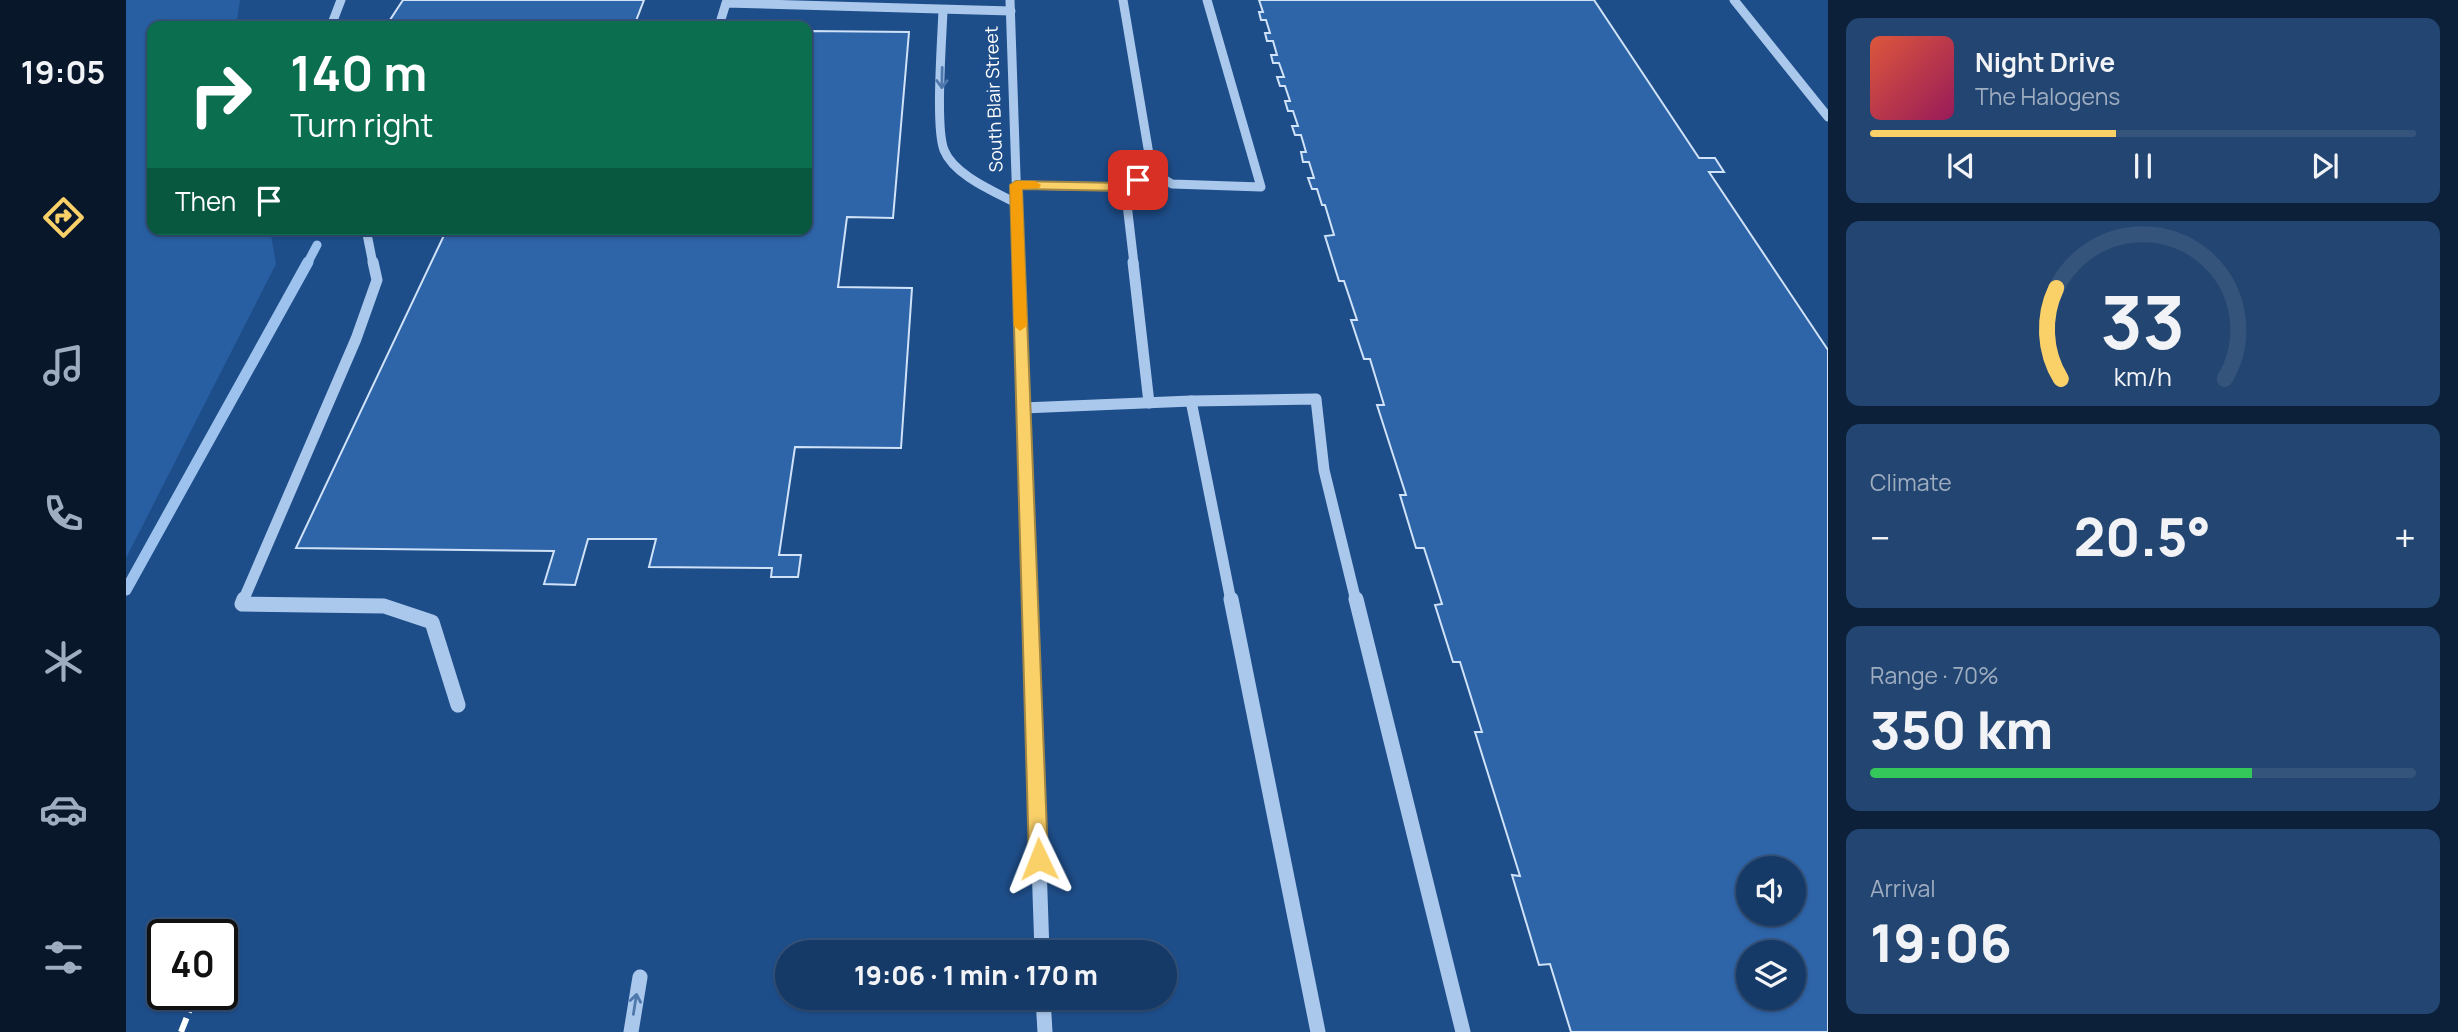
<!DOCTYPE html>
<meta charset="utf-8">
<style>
:root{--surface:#163a68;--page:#234571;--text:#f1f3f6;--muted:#9eadc0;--line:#35547c;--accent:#fad069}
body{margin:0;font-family:Manrope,sans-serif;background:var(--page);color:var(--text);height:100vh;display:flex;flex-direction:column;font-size:26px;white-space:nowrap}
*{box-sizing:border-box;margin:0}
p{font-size:23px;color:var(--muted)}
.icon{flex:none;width:38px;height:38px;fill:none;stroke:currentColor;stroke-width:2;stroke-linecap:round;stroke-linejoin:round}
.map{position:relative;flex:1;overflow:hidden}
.sheet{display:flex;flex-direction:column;gap:18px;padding:18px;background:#0c2039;width:630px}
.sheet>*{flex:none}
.hud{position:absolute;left:21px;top:21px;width:665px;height:214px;border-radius:14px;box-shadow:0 2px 5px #0004,0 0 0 2px var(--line);background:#0b6e4f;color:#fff;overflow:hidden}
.fabs{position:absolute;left:1610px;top:856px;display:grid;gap:14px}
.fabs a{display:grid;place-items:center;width:70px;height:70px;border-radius:50%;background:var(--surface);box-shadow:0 2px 5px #0004,0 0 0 2px var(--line);font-size:35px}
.speed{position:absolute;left:21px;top:919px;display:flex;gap:14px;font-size:35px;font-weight:700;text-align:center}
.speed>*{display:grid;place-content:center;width:91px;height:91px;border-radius:50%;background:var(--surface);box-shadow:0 2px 5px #0004,0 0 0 2px var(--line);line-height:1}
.speed .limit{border:4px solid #111;border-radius:10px;background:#fff;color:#111}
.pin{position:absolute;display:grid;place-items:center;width:60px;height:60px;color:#fff;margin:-30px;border-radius:14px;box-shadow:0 4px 10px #0006}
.me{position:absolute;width:77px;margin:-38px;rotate:358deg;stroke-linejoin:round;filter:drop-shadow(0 0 5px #0008)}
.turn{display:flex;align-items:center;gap:24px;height:147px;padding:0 28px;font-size:32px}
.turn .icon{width:91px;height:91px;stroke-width:2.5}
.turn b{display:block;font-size:49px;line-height:60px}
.then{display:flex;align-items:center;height:66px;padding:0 28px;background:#0003;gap:14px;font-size:26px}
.big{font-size:52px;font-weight:800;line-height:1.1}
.sheet .tile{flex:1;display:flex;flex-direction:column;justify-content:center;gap:10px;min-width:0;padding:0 24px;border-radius:14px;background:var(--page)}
.sheet .dial{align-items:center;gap:0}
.dial svg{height:182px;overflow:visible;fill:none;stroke:var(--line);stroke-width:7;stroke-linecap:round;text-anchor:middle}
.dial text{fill:var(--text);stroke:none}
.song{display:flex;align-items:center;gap:21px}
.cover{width:84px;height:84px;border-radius:10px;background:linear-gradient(135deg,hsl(10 70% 55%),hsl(330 70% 35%))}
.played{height:7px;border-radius:4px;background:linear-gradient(90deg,var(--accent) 45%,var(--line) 45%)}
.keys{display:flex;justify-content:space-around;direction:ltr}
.heat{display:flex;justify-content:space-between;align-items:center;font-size:38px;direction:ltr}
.charge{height:10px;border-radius:5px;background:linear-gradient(90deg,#34c759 70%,var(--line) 0)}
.trip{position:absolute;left:649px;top:940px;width:402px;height:70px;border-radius:35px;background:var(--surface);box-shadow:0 2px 5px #0004,0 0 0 2px var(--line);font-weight:800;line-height:70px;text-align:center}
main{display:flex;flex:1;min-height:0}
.menu{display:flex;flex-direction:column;width:126px;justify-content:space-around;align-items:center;background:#09172a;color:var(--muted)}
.menu .icon{width:49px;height:49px}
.menu .active{color:var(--accent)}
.menu b{font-size:32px;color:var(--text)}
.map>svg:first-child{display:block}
.green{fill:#285fa2}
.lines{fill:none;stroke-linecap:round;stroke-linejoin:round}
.stream-far1{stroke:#9dc2ed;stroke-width:9}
.stream{stroke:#9dc2ed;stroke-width:11}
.building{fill:#2e64a8;stroke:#cfe2f8;stroke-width:2;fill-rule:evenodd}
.minor-far2{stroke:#aac8ec;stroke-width:9}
.minor-far1{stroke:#aac8ec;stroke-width:11}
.minor{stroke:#aac8ec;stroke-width:15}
.rail{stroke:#fff;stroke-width:6;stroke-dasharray:15 6;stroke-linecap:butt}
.oneway{stroke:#4f79ac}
.route{fill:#fad069;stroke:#a28744;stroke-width:2}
.slow{fill:#f59e0b}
.labels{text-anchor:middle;stroke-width:7;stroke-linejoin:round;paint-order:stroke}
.street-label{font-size:18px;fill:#fff;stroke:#1e4e8a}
</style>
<main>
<nav class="menu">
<b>19:05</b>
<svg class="icon active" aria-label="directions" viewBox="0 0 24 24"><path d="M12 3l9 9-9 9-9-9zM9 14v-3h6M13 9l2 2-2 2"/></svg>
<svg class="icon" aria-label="music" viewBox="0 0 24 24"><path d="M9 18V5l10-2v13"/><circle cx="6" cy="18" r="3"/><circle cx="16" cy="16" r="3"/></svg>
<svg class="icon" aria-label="phone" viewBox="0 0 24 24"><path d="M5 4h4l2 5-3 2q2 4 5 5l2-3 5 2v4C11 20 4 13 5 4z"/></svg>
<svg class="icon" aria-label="climate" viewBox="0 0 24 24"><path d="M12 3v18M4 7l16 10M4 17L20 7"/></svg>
<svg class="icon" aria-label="car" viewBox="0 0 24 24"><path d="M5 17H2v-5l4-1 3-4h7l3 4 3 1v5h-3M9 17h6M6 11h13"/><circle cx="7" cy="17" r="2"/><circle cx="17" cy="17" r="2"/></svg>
<svg class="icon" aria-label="filters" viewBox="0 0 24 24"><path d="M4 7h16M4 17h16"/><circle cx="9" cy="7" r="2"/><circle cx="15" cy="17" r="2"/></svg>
</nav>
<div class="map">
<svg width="1702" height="1032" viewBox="0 0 1702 1032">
<rect width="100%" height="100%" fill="#1e4e8a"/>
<path class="green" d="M0,0H114L110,26H26V229H144L150,264L0,558Z"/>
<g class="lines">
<path class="stream-far1" d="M181,264L191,245"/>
<path class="stream" d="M0,590L182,262"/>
</g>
<g class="building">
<path d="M277,0H518L508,26H260Z"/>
<path d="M1133,0H1468L1573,158H1589L1598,172H1583L1702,350V1032H1445L1424,964L1413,965L1386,875L1394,876L1349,732H1356L1334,662H1327L1309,605L1316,604L1298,548H1290L1274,495H1280L1251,405H1258L1244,359H1238L1225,320H1231L1218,281H1213L1199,236L1208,235L1199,205H1196L1191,189H1186L1182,178H1188L1183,162H1177L1175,152H1180L1175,135H1169L1166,126H1172L1167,111H1162L1159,101H1164L1159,86H1154L1151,77H1158L1153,63H1147L1145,55H1151L1147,41H1141L1139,33H1144L1140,20H1135L1133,12H1137ZM1622,868H1668V914H1622ZM1622,952H1668V998H1622Z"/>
<path d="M681,31L783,32L767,218L721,217L712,287L786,288L775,448L669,447L653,555H675L672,577H645L646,568L523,567L530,539H462L449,585L418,584L428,551L170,548L321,229H681Z"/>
</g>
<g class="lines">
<g class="minor-far2">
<path d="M884,0L893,264"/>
<path d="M997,0L1026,172"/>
<path d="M1608,0L1702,117"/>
<path d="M817,10C816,39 809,127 818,150C828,175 867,191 890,203"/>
<path d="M205,26L215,0"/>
<path d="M593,26L600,3L885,11"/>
<path d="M1026,172L1046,184L1135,187L1081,0"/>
<path d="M890,185L999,187L1008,264"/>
<path d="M999,187L1026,172"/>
<path d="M240,229L247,264"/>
</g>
<g class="minor-far1">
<path d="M893,262L904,601"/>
<path d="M1007,262L1023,403"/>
<path d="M1065,401L1190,399L1198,470L1230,601"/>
<path d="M897,408L1065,401L1105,601"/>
<path d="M117,601L230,339L251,280L247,262"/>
</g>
<g class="minor">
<path d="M118,599L116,604L258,606L306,622L332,705"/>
<path d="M904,599L916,952"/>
<path d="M1105,599L1192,1032"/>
<path d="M1230,599L1337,1032"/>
<path d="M917,998L919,1032"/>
<path d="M505,1032L514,977"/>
</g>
<path class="rail" d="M55,1032L70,994"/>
</g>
<defs><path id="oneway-shaft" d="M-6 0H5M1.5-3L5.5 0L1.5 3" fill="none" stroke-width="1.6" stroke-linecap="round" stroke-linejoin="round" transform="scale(1.75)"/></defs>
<g class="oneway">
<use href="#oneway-shaft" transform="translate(816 78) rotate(91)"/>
<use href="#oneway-shaft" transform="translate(509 1004) rotate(-81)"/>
</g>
<path class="route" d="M1012,176L1018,180L999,191L896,189L922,859L920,866L913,869L906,866L903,859L884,185L890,181L996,183Z"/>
<path class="slow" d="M909,181L915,185L913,188L896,189L901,326L894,331L888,326L884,185L890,181Z"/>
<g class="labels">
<g class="street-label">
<text transform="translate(868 99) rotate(-92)" y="6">South Blair Street</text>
</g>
</g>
</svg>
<div class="fabs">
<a><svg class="icon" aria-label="sound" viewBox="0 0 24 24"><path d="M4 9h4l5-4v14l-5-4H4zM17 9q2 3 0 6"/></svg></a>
<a><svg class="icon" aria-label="layers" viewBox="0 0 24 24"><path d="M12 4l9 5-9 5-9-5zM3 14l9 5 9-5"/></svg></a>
</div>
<div class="speed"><div class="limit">40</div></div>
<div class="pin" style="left:1012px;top:180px;background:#d93025"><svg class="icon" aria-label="arrive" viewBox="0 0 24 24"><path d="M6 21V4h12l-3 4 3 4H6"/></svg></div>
<svg class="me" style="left:913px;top:859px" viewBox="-20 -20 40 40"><path d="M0-17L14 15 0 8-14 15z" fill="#fad069" stroke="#fff" stroke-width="4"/></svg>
<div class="trip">19:06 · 1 min · 170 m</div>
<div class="hud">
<div class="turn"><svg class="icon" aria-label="right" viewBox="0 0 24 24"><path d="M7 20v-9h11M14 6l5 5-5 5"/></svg><div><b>140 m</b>Turn right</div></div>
<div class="then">Then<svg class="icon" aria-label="arrive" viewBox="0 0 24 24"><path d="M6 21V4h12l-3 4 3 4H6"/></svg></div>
</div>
</div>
<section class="sheet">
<div class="tile">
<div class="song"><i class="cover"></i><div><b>Night Drive</b><p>The Halogens</p></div></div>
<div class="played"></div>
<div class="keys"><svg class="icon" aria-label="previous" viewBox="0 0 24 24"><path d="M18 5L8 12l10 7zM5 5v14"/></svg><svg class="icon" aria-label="pause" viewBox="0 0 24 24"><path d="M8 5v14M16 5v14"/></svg><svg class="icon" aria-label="next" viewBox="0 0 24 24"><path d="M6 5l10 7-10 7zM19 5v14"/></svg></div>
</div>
<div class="tile dial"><svg viewBox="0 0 100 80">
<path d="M14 69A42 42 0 1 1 86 69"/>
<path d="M14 69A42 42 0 0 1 12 29" stroke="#fad069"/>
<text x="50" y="56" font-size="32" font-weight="700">33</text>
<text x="50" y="72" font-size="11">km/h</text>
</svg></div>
<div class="tile"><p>Climate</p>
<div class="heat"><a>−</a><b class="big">20.5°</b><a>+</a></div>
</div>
<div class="tile"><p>Range · 70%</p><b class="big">350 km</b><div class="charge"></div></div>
<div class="tile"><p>Arrival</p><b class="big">19:06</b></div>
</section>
</main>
